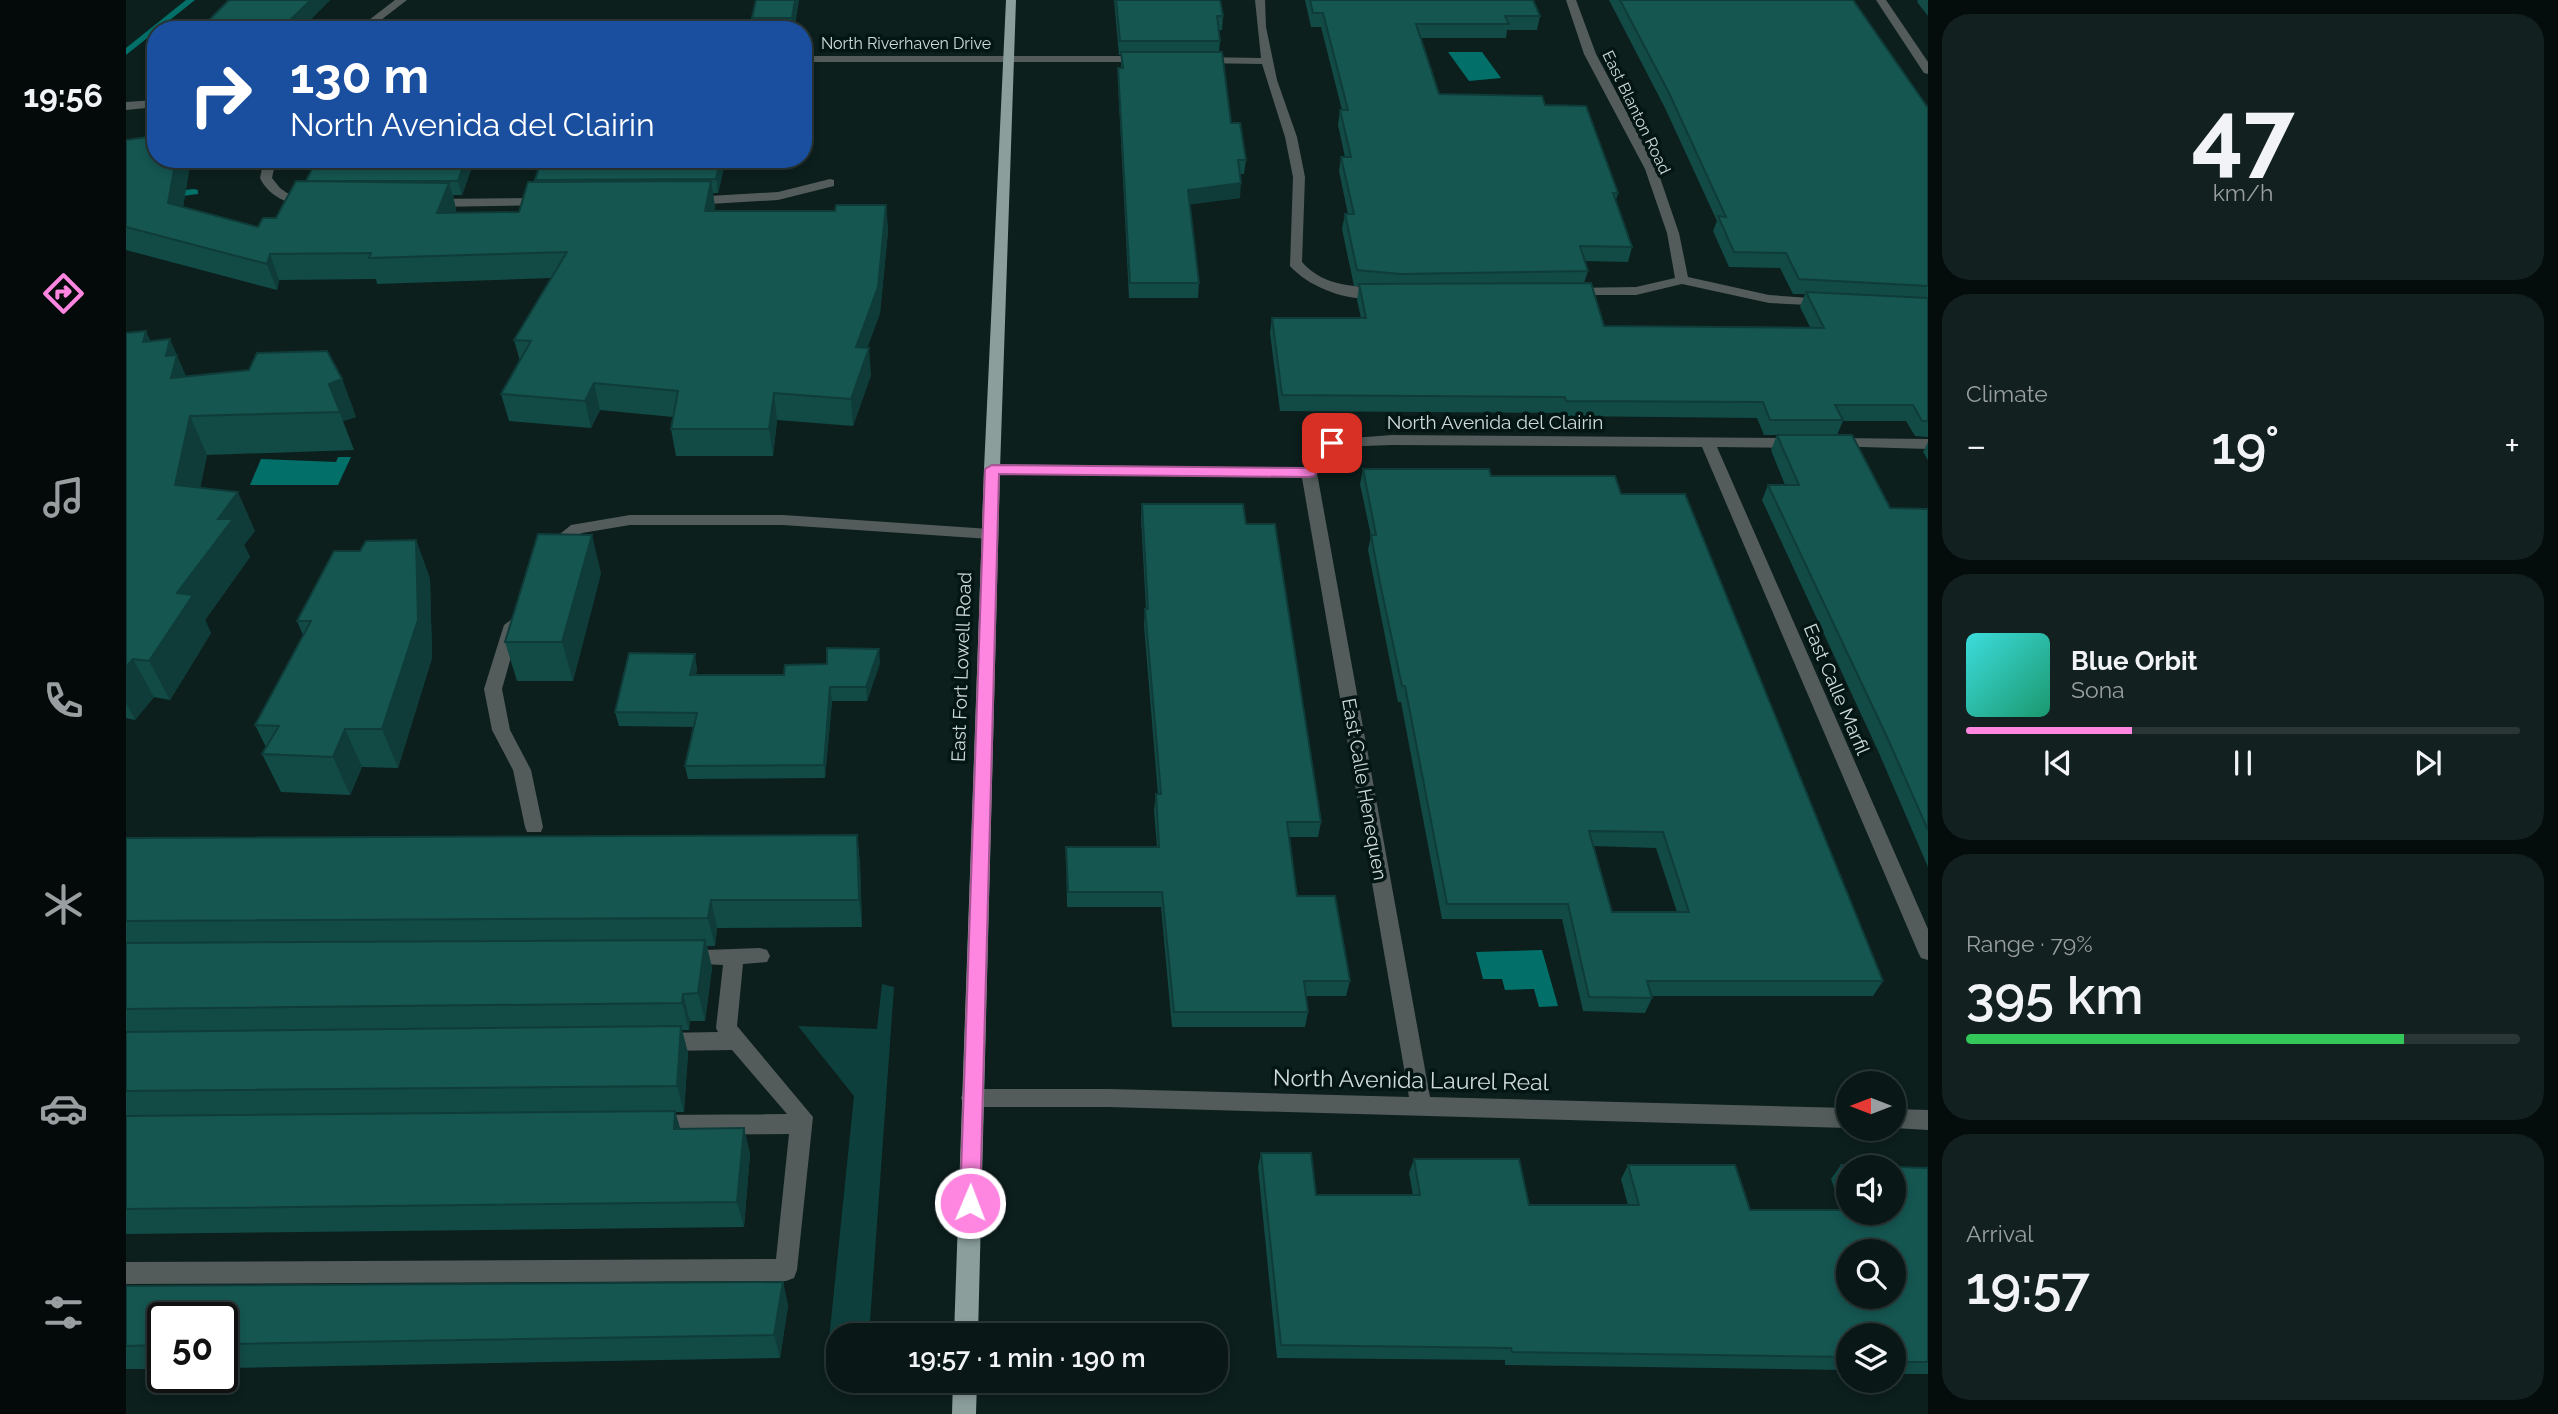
<!DOCTYPE html>
<meta charset="utf-8">
<style>
:root{--surface:#091716;--page:#12201f;--text:#f1f3f6;--muted:#999fa1;--line:#293635;--accent:#fe85e0}
body{margin:0;font-family:Raleway,sans-serif;background:var(--page);color:var(--text);height:100vh;display:flex;flex-direction:column;font-size:26px;white-space:nowrap}
*{box-sizing:border-box;margin:0}
p{font-size:23px;color:var(--muted)}
.icon{flex:none;width:38px;height:38px;fill:none;stroke:currentColor;stroke-width:2;stroke-linecap:round;stroke-linejoin:round}
.map{position:relative;flex:1;overflow:hidden}
.panel{display:flex;flex-direction:column;gap:14px;padding:14px;background:#050d0c;width:630px}
.panel>*{flex:none}
.banner{position:absolute;left:21px;top:21px;width:665px;height:147px;border-radius:28px;box-shadow:0 4px 10px #0003,0 0 0 2px var(--line);background:#1a4fa0;color:#fff;overflow:hidden}
.needle{width:46px;rotate:270deg}
.buttons{position:absolute;left:1710px;top:1071px;display:grid;gap:14px}
.buttons a{display:grid;place-items:center;width:70px;height:70px;border-radius:50%;background:var(--surface);box-shadow:0 4px 10px #0003,0 0 0 2px var(--line);font-size:35px}
.speed{position:absolute;left:21px;top:1302px;display:flex;gap:14px;font-size:35px;font-weight:700;text-align:center}
.speed>*{display:grid;place-content:center;width:91px;height:91px;border-radius:50%;background:var(--surface);box-shadow:0 4px 10px #0003,0 0 0 2px var(--line);line-height:1}
.speed .limit{border:4px solid #111;border-radius:10px;background:#fff;color:#111}
.pin{position:absolute;display:grid;place-items:center;width:60px;height:60px;color:#fff;margin:-30px;border-radius:14px;box-shadow:0 4px 10px #0006}
.me{position:absolute;width:77px;margin:-38px;rotate:1deg;stroke-linejoin:round;filter:drop-shadow(0 0 5px #0008)}
.turn{display:flex;align-items:center;gap:24px;height:147px;padding:0 28px;font-size:32px}
.turn .icon{width:91px;height:91px;stroke-width:2.5}
.turn b{display:block;font-size:49px;line-height:60px}
.big{font-size:52px;font-weight:600;line-height:1.1}
.panel .tile{flex:1;display:flex;flex-direction:column;justify-content:center;gap:10px;min-width:0;padding:0 24px;border-radius:28px;background:var(--page)}
.panel .dial{align-items:center;gap:0}
.dial b{font-size:91px;line-height:1}
.song{display:flex;align-items:center;gap:21px}
.cover{width:84px;height:84px;border-radius:10px;background:linear-gradient(135deg,hsl(180 70% 55%),hsl(160 70% 35%))}
.played{height:7px;border-radius:4px;background:linear-gradient(90deg,var(--accent) 30%,var(--line) 30%)}
.keys{display:flex;justify-content:space-around;direction:ltr}
.heat{display:flex;justify-content:space-between;align-items:center;font-size:38px;direction:ltr}
.charge{height:10px;border-radius:5px;background:linear-gradient(90deg,#34c759 79%,var(--line) 0)}
.trip{position:absolute;left:700px;top:1323px;width:402px;height:70px;border-radius:28px;background:var(--surface);box-shadow:0 4px 10px #0003,0 0 0 2px var(--line);font-weight:600;line-height:70px;text-align:center}
main{display:flex;flex:1;min-height:0}
.tab-bar{display:flex;flex-direction:column;width:126px;justify-content:space-around;align-items:center;background:#040909;color:var(--muted)}
.tab-bar .icon{width:49px;height:49px}
.tab-bar .selected{color:var(--accent)}
.tab-bar b{font-size:32px;color:var(--text)}
.map>svg:first-child{display:block}
.green{fill:#0d403c}
.water{fill:#026f69}
.lines{fill:none;stroke-linecap:round;stroke-linejoin:round}
.stream{fill:#026f69;fill-rule:evenodd}
.minor{fill:#535c5b;fill-rule:evenodd}
.major{fill:#8b9e9b;fill-rule:evenodd}
.wall{fill:#124a46;fill-rule:evenodd}
.shaded-wall{fill:#0f3c39}
.building{fill:#155651;stroke:#0f3c39;stroke-width:2;fill-rule:evenodd}
.route{fill:#fe85e0;stroke:#a55692;stroke-width:2}
.labels{text-anchor:middle;stroke-width:7;stroke-linejoin:round;paint-order:stroke}
.far-street-label{font-size:16px;fill:#cfdad9;stroke:#041614}
.street-label{font-size:19px;fill:#cfdad9;stroke:#041614}
.near-street-label{font-size:23px;fill:#cfdad9;stroke:#041614}
</style>
<main>
<nav class="tab-bar">
<b>19:56</b>
<svg class="icon selected" aria-label="directions" viewBox="0 0 24 24"><path d="M12 3l9 9-9 9-9-9zM9 14v-3h6M13 9l2 2-2 2"/></svg>
<svg class="icon" aria-label="music" viewBox="0 0 24 24"><path d="M9 18V5l10-2v13"/><circle cx="6" cy="18" r="3"/><circle cx="16" cy="16" r="3"/></svg>
<svg class="icon" aria-label="phone" viewBox="0 0 24 24"><path d="M5 4h4l2 5-3 2q2 4 5 5l2-3 5 2v4C11 20 4 13 5 4z"/></svg>
<svg class="icon" aria-label="climate" viewBox="0 0 24 24"><path d="M12 3v18M4 7l16 10M4 17L20 7"/></svg>
<svg class="icon" aria-label="car" viewBox="0 0 24 24"><path d="M5 17H2v-5l4-1 3-4h7l3 4 3 1v5h-3M9 17h6M6 11h13"/><circle cx="7" cy="17" r="2"/><circle cx="17" cy="17" r="2"/></svg>
<svg class="icon" aria-label="filters" viewBox="0 0 24 24"><path d="M4 7h16M4 17h16"/><circle cx="9" cy="7" r="2"/><circle cx="15" cy="17" r="2"/></svg>
</nav>
<div class="map">
<svg width="1802" height="1414" viewBox="0 0 1802 1414">
<rect width="100%" height="100%" fill="#0c1f1d"/>
<path class="green" d="M756,984L768,987L743,1335H712V1340H703L728,1096L672,1026L751,1029Z"/>
<g class="water">
<path d="M1322,52H1356L1375,78L1343,81Z"/>
<path d="M212,457H225L212,485H124L135,459L210,462Z"/>
<path d="M1416,950L1432,1006L1413,1007L1408,989L1379,990L1376,979H1357L1350,952Z"/>
</g>
<g class="lines">
<g class="stream">
<path d="M60,0H69L0,55V48Z"/>
<path d="M68,189L72,190V194L41,198L36,195L41,192Z"/>
</g>
<g class="minor">
<path d="M269,0H281L242,30H230Z"/>
<path d="M1129,0H1139L1140,27L1151,80L1171,137L1179,177L1176,262C1200,289 1229,284 1261,291V297C1228,304 1186,290 1164,266L1167,177L1159,137L1136,64L1074,63L1068,60L1074,57L1135,58Z"/>
<path d="M1440,0H1450L1470,54L1531,169L1553,233L1562,277L1643,295L1697,299L1704,303L1702,306L1643,303L1556,284L1510,295H1440L1438,292L1445,288L1510,287L1549,278L1541,233L1519,169L1458,54Z"/>
<path d="M1750,0H1760L1802,62V74L1798,73Z"/>
<path d="M677,56H1018L1024,59L1018,62H677Z"/>
<path d="M30,100V107L0,110V102Z"/>
<path d="M138,159H150L146,178L154,188L161,193L189,199V205C169,208 143,198 134,178Z"/>
<path d="M704,179L708,180V186L652,200L566,205L560,201L566,197L652,192Z"/>
<path d="M419,198L425,202L423,205L307,207L301,203L307,199Z"/>
<path d="M1266,435L1669,438L1676,443L1669,448L1591,447L1802,929V960L1795,958L1792,952L1576,447L1266,445L1210,447L1191,473L1304,1097L1722,1108V1128L983,1107H846L838,1105L835,1098L838,1091L846,1089H983L1283,1097L1176,478L866,474L858,469L866,464L1179,468L1201,440Z"/>
<path d="M1708,438L1802,439V449L1703,446L1701,443Z"/>
<path d="M504,515H657L864,529L872,534L864,539L657,525H504L456,533L426,552L418,547L445,525Z"/>
<path d="M386,619L394,625L376,689L384,730L405,770L417,827L415,832H401L399,827L387,770L366,730L358,689L378,625Z"/>
<path d="M634,948L641,950L644,956L641,962L617,964L611,1026L687,1117L671,1270L668,1278L660,1281L0,1284V1262L650,1259L663,1134L528,1135L520,1132L517,1125L520,1118L528,1115L661,1114L606,1050L535,1051L528,1048L525,1042L528,1036L535,1033L592,1032L590,1028L597,965L553,963L550,957L553,951Z"/>
<path d="M1768,1109L1802,1110V1130L1768,1128Z"/>
</g>
<g class="major">
<path d="M880,0H890L874,469L852,1335H828L858,469Z"/>
<path d="M827,1381H851L850,1414H826Z"/>
</g>
</g>
<g class="wall">
<path d="M204,0L174,30H73Z"/>
<path d="M673,0L668,30H627L626,18Z"/>
<path d="M988,0H1094L1097,16L1096,30H1093L1094,41L1093,52L1105,123L1120,160L1118,174H1114V198L1063,204L1073,283L1072,298H1003L992,82V68H995V55H993Z"/>
<path d="M1179,0H1407L1414,16L1411,30H1381L1380,38H1294L1313,94L1419,105L1492,193L1490,200L1506,247L1502,262L1459,261L1462,271L1458,283L1478,326L1684,327L1674,307L1679,294H1667L1654,268L1603,267L1587,231L1591,221L1539,108L1483,0H1727L1802,108V437L1789,436L1780,421H1717L1711,435L1764,508L1802,509V867L1753,753L1636,500L1642,485H1659L1645,450L1651,435H1638L1631,418L1435,416L1434,413L1154,411L1144,333L1146,318H1235L1231,300L1233,286H1228L1216,229L1219,214H1222L1213,171L1215,157H1219L1212,125L1214,110H1216L1195,27H1185Z"/>
<path d="M1792,0H1802V16L1791,2Z"/>
<path d="M0,140L30,159H65L57,207L132,227L150,218L180,182L191,159H600L592,193H587L589,207L588,211H709L760,205L762,231L754,313L741,348L745,375L727,426L651,420L647,456H550L545,429L547,417L474,410L465,428L383,421L375,394L394,361L388,340L425,278L251,284L250,279L153,280L151,290L0,250ZM413,169L409,180L410,182L393,212L329,213L330,209L327,195H336L345,170Z"/>
<path d="M0,333L24,341L60,377L216,379L230,417L217,421L228,450L81,455L74,488L129,531L118,545L124,557L79,620L85,633L44,700L28,697L9,720L0,718Z"/>
<path d="M1802,442V460L1797,452Z"/>
<path d="M1237,469L1365,476L1495,494L1757,981L1747,996H1525L1526,998L1519,1013L1457,1011L1436,919H1316L1275,702H1272L1242,550L1245,536L1234,484ZM1467,846L1530,848L1551,912H1486Z"/>
<path d="M1016,504L1120,524L1195,822L1192,837H1164L1171,896L1224,981L1220,996H1179L1182,1012L1179,1027H1046L1035,907H941L940,847H1031L1028,810L1030,794H1032L1018,625L1019,609H1020L1015,519Z"/>
<path d="M290,540L304,579L306,658L272,768L236,767L224,795L155,792L136,754L140,747L129,725L177,635L171,621L234,551Z"/>
<path d="M475,573L447,681H391L379,642Z"/>
<path d="M754,663L741,701H706L699,778L562,779L559,766L567,727L493,726L489,712L571,668L570,675H658Z"/>
<path d="M731,835L734,864L736,927L591,928L589,946H581L586,968L579,1021H564L563,1030H556L562,1053L558,1112H549L554,1129L618,1128L624,1154L618,1227L0,1234V838Z"/>
<path d="M1135,1153L1190,1195H1287L1283,1173L1288,1159L1403,1205H1502L1495,1179L1502,1165L1624,1210H1716L1705,1179L1715,1165L1802,1168V1374H1768V1335H1722V1374L1720,1370L1379,1365V1360L1151,1358L1132,1167ZM1722,1167L1768,1213H1722Z"/>
<path d="M657,1282L662,1306L654,1358L96,1368V1318H37V1369H0V1286Z"/>
</g>
<g class="shaded-wall">
<path d="M185,0H204L174,30H167L164,20Z"/>
<path d="M669,0H673L667,30L666,18Z"/>
<path d="M158,20L161,30H148Z"/>
<path d="M50,159H65L53,229L42,203Z"/>
<path d="M340,159H343L345,170L336,195L332,181Z"/>
<path d="M594,159H600L592,193L590,179Z"/>
<path d="M585,181L589,207L583,237L579,211Z"/>
<path d="M323,183L330,209L318,239L311,213Z"/>
<path d="M1115,183L1114,198L1061,205L1062,190Z"/>
<path d="M760,205L762,231L754,313L732,374L730,347Z"/>
<path d="M144,254L153,280L151,290L141,264Z"/>
<path d="M20,331L37,369L17,342Z"/>
<path d="M44,339L60,376L45,378L40,356Z"/>
<path d="M743,348L745,375L727,426L725,399Z"/>
<path d="M216,379L230,417L217,421L203,384Z"/>
<path d="M468,383L474,410L465,428L459,401Z"/>
<path d="M648,393L651,420L647,456L643,429Z"/>
<path d="M64,416L81,455L67,524L49,485Z"/>
<path d="M112,492L129,531L118,545L124,557L79,620L85,633L44,700L23,661L51,593L92,519Z"/>
<path d="M466,535L475,573L447,681L436,642Z"/>
<path d="M290,540L304,579L306,658L272,768L256,729Z"/>
<path d="M753,649L754,663L741,701L740,687Z"/>
<path d="M569,654L571,668L567,689L564,675Z"/>
<path d="M7,659L28,697L9,720L0,703V667Z"/>
<path d="M704,687L706,701L699,778L698,765Z"/>
<path d="M219,729L236,767L224,795L207,757Z"/>
<path d="M731,835L734,864L736,927L733,900Z"/>
<path d="M585,900L591,928L589,946L582,918Z"/>
<path d="M579,940L586,968L579,1021L572,993Z"/>
<path d="M557,994L564,1021L563,1030L556,1003Z"/>
<path d="M555,1026L562,1053L558,1112L551,1086Z"/>
<path d="M549,1111L557,1138L548,1129Z"/>
<path d="M618,1128L624,1154L618,1227L611,1202Z"/>
<path d="M657,1282L662,1306L654,1358L648,1335Z"/>
</g>
<g class="building">
<path d="M103,0H185L164,20H158L148,30H73Z"/>
<path d="M630,0H669L666,18H626Z"/>
<path d="M990,0H1094L1097,16H1091L1094,41H994Z"/>
<path d="M1184,0H1407L1414,16H1379L1383,24H1290L1313,94L1416,96L1419,105L1460,106L1492,193H1487L1506,247L1454,246L1462,271L1274,274L1231,270L1219,214H1228L1215,157H1225L1214,110H1222L1197,13H1187Z"/>
<path d="M1494,0H1727L1802,108V286L1673,279L1660,253L1608,252L1592,216L1600,217L1543,93Z"/>
<path d="M995,52H1096L1105,123H1114L1120,160H1112L1115,183L1062,190L1073,283H1004L992,68H997Z"/>
<path d="M30,136V159H50L42,203L132,227L137,218H150L170,181L323,183L311,213L393,212L402,182L585,181L579,211H709L710,205H760L752,287L730,347L743,348L725,399L648,393L643,429H545L552,391L468,383L459,401L375,394L405,341L388,340L441,252L243,258L245,253L144,254L141,264L0,227V140Z"/>
<path d="M191,159H340L332,181H180Z"/>
<path d="M416,159H594L590,179L409,180Z"/>
<path d="M1465,283L1478,326L1698,328L1680,292L1802,298V421H1796L1787,405H1709L1717,420H1644L1637,402L1440,401L1439,397L1156,395L1146,318H1240L1233,284Z"/>
<path d="M20,331L17,342L44,339L40,356L51,355L45,378L123,370L131,353L201,351L216,379L203,384L214,412L64,416L49,485L112,492L92,519H107L51,593L67,595L23,661L7,659L0,667V333Z"/>
<path d="M1651,435H1726L1764,508L1802,509V830L1761,737L1642,485H1673Z"/>
<path d="M1237,469H1363L1365,476H1489L1495,494H1559L1757,981H1521L1526,998L1463,997L1442,904H1321L1279,686H1276L1254,583L1245,535H1250ZM1463,831L1537,832L1563,912H1486Z"/>
<path d="M1016,504H1117L1120,524H1149L1195,822H1161L1171,896H1209L1224,981H1178L1182,1012H1048L1036,892H942L940,847H1033L1030,794H1035L1019,609H1022Z"/>
<path d="M412,534L466,535L436,642H379Z"/>
<path d="M290,540L292,620L256,729H219L207,757L136,754L153,726L129,725L185,621H171L208,551H234L240,541Z"/>
<path d="M701,648L753,649L740,687H704L698,765L559,766L571,713L489,712L503,653L569,654L564,675H658L659,665L701,664Z"/>
<path d="M731,835L733,900H585L582,918L0,921V838Z"/>
<path d="M579,940L572,993L557,994L556,1003L0,1009V943Z"/>
<path d="M555,1026L551,1086L0,1091V1032Z"/>
<path d="M549,1111L548,1129L618,1128L611,1202L0,1209V1116Z"/>
<path d="M1135,1153H1185L1190,1195H1294L1288,1159H1393L1403,1205H1513L1502,1165H1609L1624,1210H1722V1213H1768V1167H1722V1184L1715,1165L1802,1168V1362H1768V1335H1722V1357L1386,1352L1385,1348L1155,1345ZM1722,1251H1768V1297H1722Z"/>
<path d="M657,1282L648,1335L96,1344V1318H37V1345L0,1346V1286Z"/>
</g>
<path class="route" d="M1206,439L1213,443L1188,476L1183,477L873,474L854,1203L851,1210L844,1213L837,1210L834,1203L859,469L866,465L1179,468L1201,440Z"/>
<g class="labels">
<g class="far-street-label">
<text x="780" y="49">North Riverhaven Drive</text>
<text transform="translate(1511 112) rotate(64)" y="6">East Blanton Road</text>
</g>
<g class="street-label">
<text x="1369" y="429">North Avenida del Clairin</text>
<text transform="translate(835 667) rotate(-88)" y="7">East Fort Lowell Road</text>
<text transform="translate(1711 689) rotate(67)" y="7">East Calle Marfil</text>
<text transform="translate(1239 789) rotate(80)" y="7">East Calle Henequen</text>
</g>
<g class="near-street-label">
<text transform="translate(1285 1080) rotate(1)" y="8">North Avenida Laurel Real</text>
</g>
</g>
</svg>
<div class="buttons">
<a><svg class="needle" viewBox="-14 -14 28 28"><path d="M0-13l5 13h-10z" fill="#e53935"/><path d="M0 13l5-13h-10z" fill="#999fa1"/></svg></a>
<a><svg class="icon" aria-label="sound" viewBox="0 0 24 24"><path d="M4 9h4l5-4v14l-5-4H4zM17 9q2 3 0 6"/></svg></a>
<a><svg class="icon" aria-label="search" viewBox="0 0 24 24"><circle cx="10" cy="10" r="6"/><path d="M15 15l6 6"/></svg></a>
<a><svg class="icon" aria-label="layers" viewBox="0 0 24 24"><path d="M12 4l9 5-9 5-9-5zM3 14l9 5 9-5"/></svg></a>
</div>
<div class="speed"><div class="limit">50</div></div>
<div class="pin" style="left:1206px;top:443px;background:#d93025"><svg class="icon" aria-label="arrive" viewBox="0 0 24 24"><path d="M6 21V4h12l-3 4 3 4H6"/></svg></div>
<svg class="me" style="left:844px;top:1203px" viewBox="-20 -20 40 40"><circle r="17" fill="#fe85e0" stroke="#fff" stroke-width="3"/><path d="M0-11L8 9 0 5-8 9z" fill="#fff"/></svg>
<div class="trip">19:57 · 1 min · 190 m</div>
<div class="banner">
<div class="turn"><svg class="icon" aria-label="right" viewBox="0 0 24 24"><path d="M7 20v-9h11M14 6l5 5-5 5"/></svg><div><b>130 m</b>North Avenida del Clairin</div></div>
</div>
</div>
<section class="panel">
<div class="tile dial"><b>47</b><p>km/h</p></div>
<div class="tile"><p>Climate</p>
<div class="heat"><a>−</a><b class="big">19°</b><a>+</a></div>
</div>
<div class="tile">
<div class="song"><i class="cover"></i><div><b>Blue Orbit</b><p>Sona</p></div></div>
<div class="played"></div>
<div class="keys"><svg class="icon" aria-label="previous" viewBox="0 0 24 24"><path d="M18 5L8 12l10 7zM5 5v14"/></svg><svg class="icon" aria-label="pause" viewBox="0 0 24 24"><path d="M8 5v14M16 5v14"/></svg><svg class="icon" aria-label="next" viewBox="0 0 24 24"><path d="M6 5l10 7-10 7zM19 5v14"/></svg></div>
</div>
<div class="tile"><p>Range · 79%</p><b class="big">395 km</b><div class="charge"></div></div>
<div class="tile"><p>Arrival</p><b class="big">19:57</b></div>
</section>
</main>
